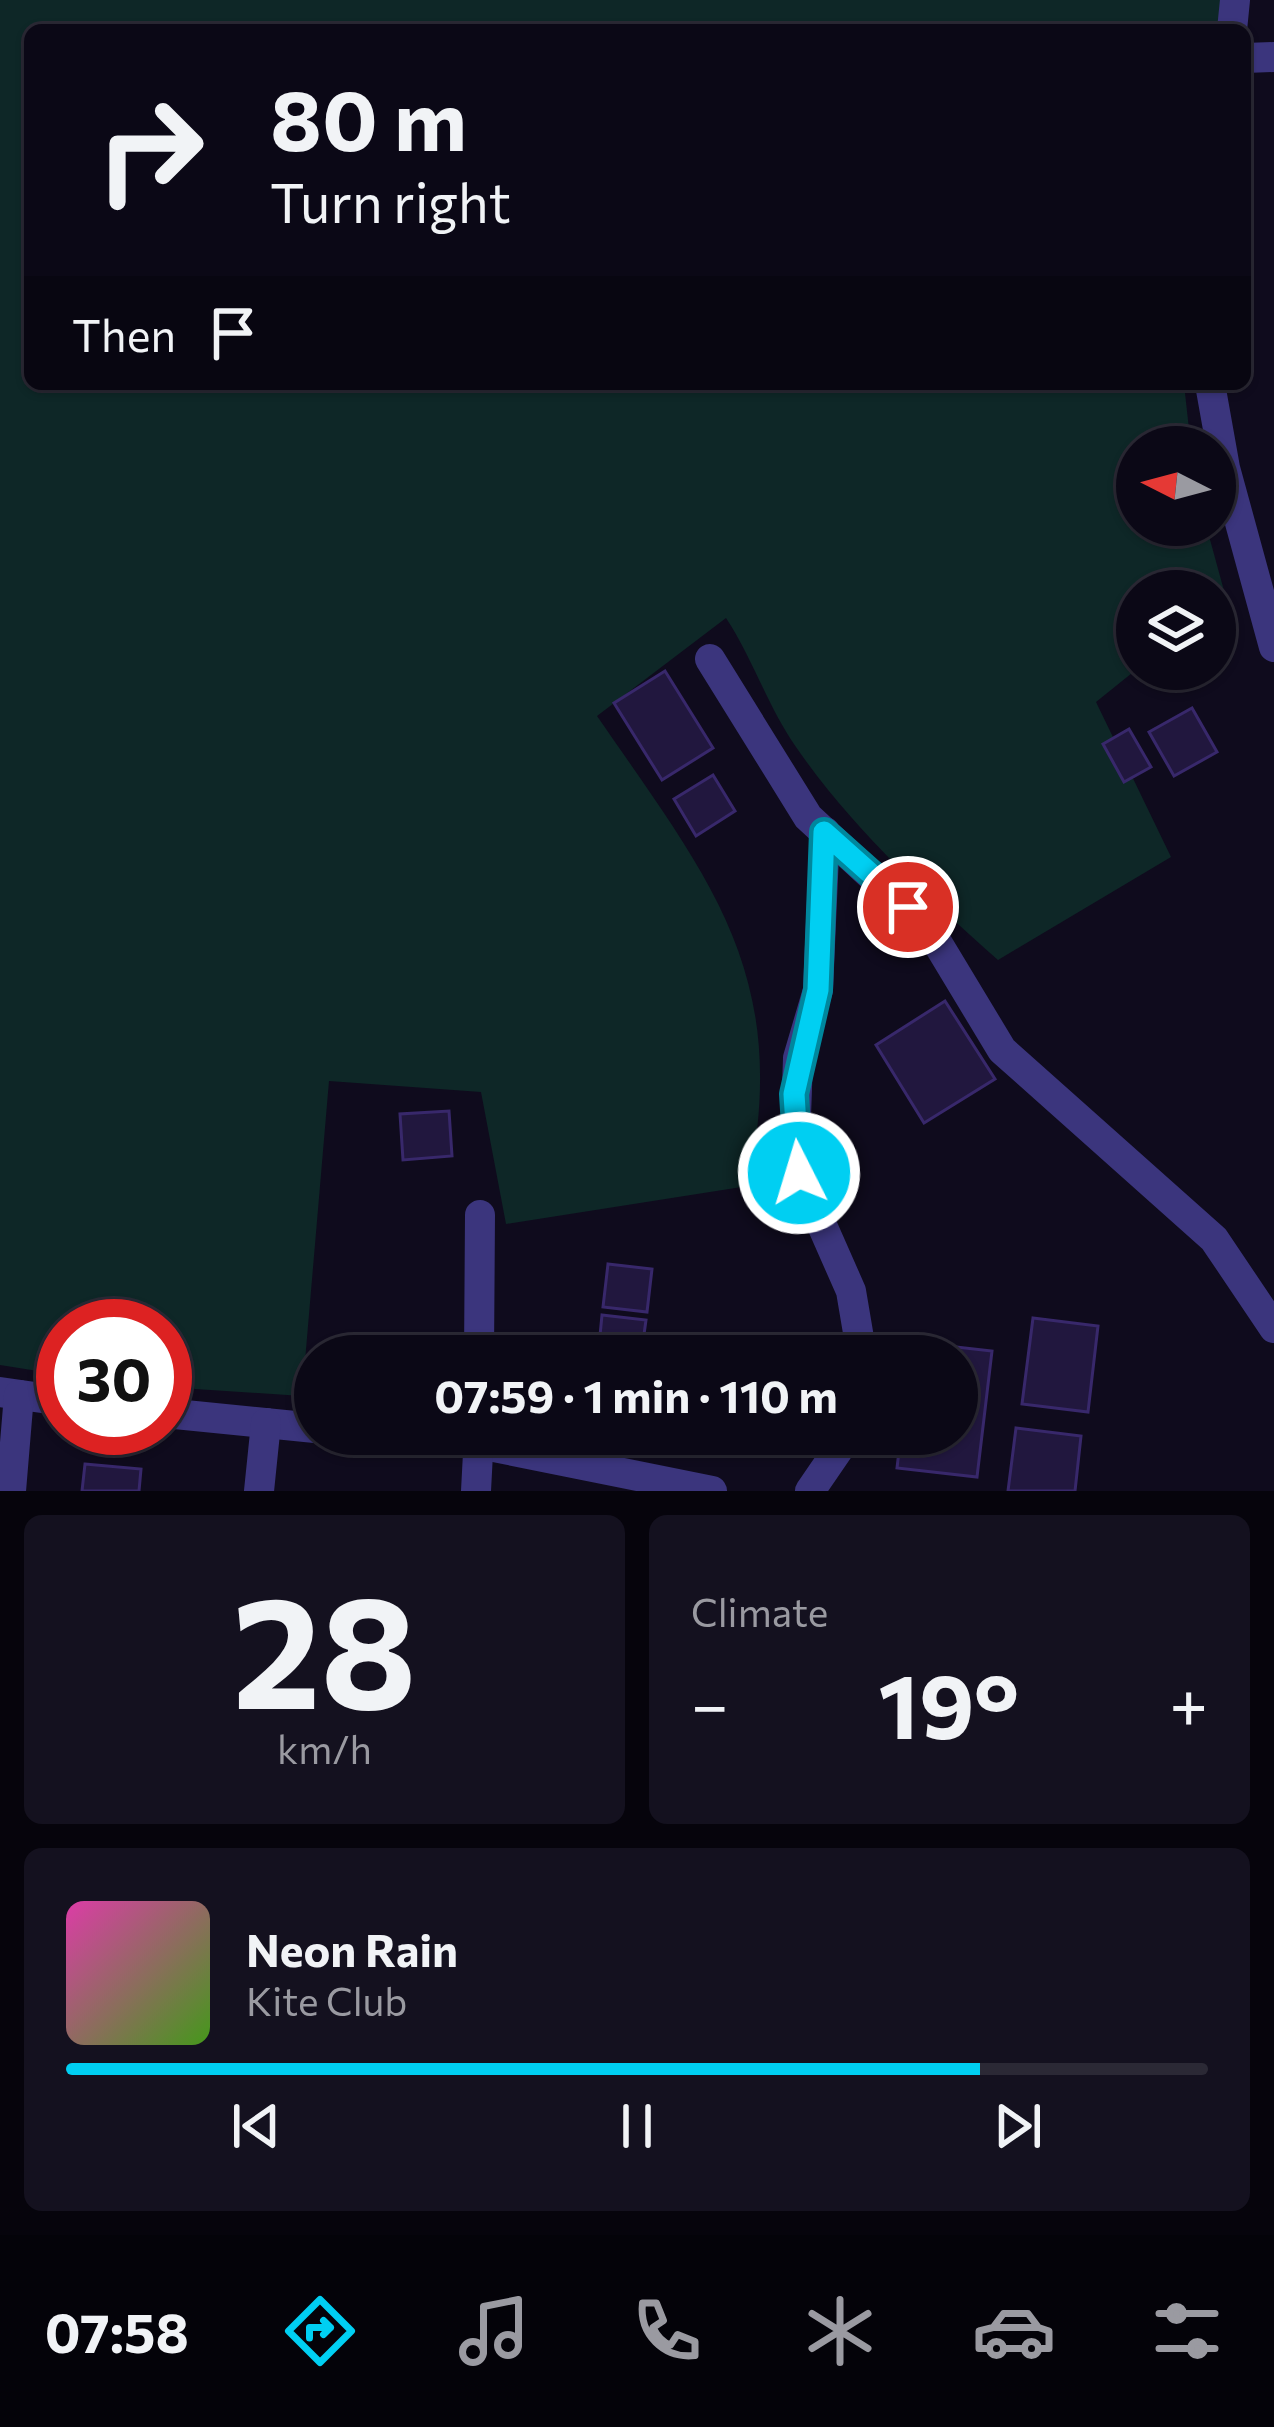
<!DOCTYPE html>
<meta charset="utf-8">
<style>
:root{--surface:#0b0816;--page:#14111f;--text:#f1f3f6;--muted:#9a9aa1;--line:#2b2935;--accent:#00cff2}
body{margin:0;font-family:Commissioner,sans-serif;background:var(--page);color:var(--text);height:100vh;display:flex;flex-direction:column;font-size:45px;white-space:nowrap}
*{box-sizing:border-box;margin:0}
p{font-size:39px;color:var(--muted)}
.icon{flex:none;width:66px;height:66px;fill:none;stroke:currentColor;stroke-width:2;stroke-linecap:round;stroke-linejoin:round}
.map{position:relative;height:1491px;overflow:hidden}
.details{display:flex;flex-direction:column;gap:24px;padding:24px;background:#06040c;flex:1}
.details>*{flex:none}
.top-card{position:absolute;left:24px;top:24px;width:1227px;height:366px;border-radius:18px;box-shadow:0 3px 9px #0004,0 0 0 3px var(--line);background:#0b0816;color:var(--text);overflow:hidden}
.needle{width:78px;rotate:276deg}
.fabs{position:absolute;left:1116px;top:426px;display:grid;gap:24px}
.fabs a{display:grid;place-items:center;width:120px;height:120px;border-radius:50%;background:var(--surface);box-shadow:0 3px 9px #0004,0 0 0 3px var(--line);font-size:60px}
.speed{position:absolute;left:36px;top:1299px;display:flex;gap:24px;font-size:60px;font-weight:700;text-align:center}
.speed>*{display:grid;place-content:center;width:156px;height:156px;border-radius:50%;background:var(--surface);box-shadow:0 3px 9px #0004,0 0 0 3px var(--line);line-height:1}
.speed .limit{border:18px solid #d22;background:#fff;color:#111}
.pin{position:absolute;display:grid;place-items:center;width:102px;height:102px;color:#fff;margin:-51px;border:6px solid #fff;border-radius:50%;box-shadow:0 3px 12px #0007}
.me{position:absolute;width:132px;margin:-66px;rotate:355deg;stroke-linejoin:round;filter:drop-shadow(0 0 9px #0008)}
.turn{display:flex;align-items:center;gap:42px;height:252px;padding:0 48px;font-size:54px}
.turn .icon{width:156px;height:156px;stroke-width:2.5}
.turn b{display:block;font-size:84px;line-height:102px}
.then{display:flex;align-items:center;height:114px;padding:0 48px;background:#0003;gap:24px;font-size:45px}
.big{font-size:90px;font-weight:700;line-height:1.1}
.details .tile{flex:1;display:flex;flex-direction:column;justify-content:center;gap:18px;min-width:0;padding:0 42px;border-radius:18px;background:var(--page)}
.details .dial{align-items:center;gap:0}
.dial b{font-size:156px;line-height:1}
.song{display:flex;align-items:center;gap:36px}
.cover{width:144px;height:144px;border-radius:18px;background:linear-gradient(135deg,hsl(320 70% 55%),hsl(100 70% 35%))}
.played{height:12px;border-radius:6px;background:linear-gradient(90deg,var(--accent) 80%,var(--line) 80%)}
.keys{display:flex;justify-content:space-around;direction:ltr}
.heat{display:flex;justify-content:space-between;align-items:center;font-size:66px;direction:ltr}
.details .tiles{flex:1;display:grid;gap:24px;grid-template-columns:1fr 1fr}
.tile:last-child{grid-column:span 2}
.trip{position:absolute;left:294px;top:1335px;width:684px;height:120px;border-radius:60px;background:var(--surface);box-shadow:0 3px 9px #0004,0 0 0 3px var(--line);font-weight:700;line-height:120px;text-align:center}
.dock{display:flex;height:192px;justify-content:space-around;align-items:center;background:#040309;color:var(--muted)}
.dock .icon{width:84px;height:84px}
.dock .active{color:var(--accent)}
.dock b{font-size:54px;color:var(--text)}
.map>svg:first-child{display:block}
.green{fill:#0e2727}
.building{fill:#21173e;stroke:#38286b;stroke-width:3}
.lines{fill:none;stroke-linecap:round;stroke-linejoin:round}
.minor{stroke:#3b357d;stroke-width:30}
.route-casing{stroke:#00879d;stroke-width:30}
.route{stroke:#00cff2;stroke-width:21}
</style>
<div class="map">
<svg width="1274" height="1491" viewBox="0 0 1274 1491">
<rect width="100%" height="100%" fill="#0f0b1d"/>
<path class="green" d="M0,0H1221L1219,30H30V384H1184L1191,447H1137V525H1206L1226,598L1215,607V591H1137V669L1096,702L1171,857L998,960C926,896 851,827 796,747C768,707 753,659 726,618L597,716C710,880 792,974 748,1186L506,1224L481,1092L329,1081L302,1396L165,1387V1326H63V1375L0,1365Z"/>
<g class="building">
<path d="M665,671L713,748L662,780L614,703Z"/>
<path d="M1192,708L1217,752L1174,776L1149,732Z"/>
<path d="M1129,729L1151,767L1124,782L1103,744Z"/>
<path d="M713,775L735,811L696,836L674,799Z"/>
<path d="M945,1001L995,1079L924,1123L876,1045Z"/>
<path d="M449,1111L452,1156L403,1160L400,1114Z"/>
<path d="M608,1264L652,1269L647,1312L603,1307Z"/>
<path d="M602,1315L646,1320L641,1356H598Z"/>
<path d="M1033,1318L1098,1326L1088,1412L1022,1404Z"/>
<path d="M421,1340L458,1344L456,1356H419Z"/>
<path d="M811,1340L812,1356H745L744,1344Z"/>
<path d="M912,1342L992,1351L977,1477L897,1468L901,1434H957V1356H911Z"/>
<path d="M1016,1428L1081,1436L1075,1491H1008Z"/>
<path d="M85,1464L141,1469L139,1491H82Z"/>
</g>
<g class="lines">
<g class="minor">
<path d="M1232,30L1235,0"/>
<path d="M1245,58L1274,57"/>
<path d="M1210,384L1225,468L1274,647"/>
<path d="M710,659L808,817L929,929L1002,1050L1214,1239L1274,1328"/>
<path d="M825,832L818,990L798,1058L795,1147L799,1173L851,1291L862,1356"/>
<path d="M479,1356L480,1215"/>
<path d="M0,1392L63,1401"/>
<path d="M165,1413L315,1428"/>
<path d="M376,1434L479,1444L712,1491"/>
<path d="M11,1491L19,1395"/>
<path d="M259,1491L266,1423"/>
<path d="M476,1491L479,1434"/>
<path d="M810,1491L849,1434"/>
</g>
</g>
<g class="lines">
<g class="route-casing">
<path id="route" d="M799,1173L794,1094L818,990L824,832L908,907"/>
</g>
<use href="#route" class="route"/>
</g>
</svg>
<div class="fabs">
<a><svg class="needle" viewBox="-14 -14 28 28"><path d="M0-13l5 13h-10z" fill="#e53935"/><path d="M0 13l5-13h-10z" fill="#9a9aa1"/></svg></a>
<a><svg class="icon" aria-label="layers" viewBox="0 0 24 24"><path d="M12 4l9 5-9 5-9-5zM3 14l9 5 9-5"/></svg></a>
</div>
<div class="speed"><div class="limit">30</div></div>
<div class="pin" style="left:908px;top:907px;background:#d93025"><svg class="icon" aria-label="arrive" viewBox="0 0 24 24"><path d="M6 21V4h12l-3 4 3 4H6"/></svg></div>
<svg class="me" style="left:799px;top:1173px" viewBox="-20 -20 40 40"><circle r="17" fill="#00cff2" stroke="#fff" stroke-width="3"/><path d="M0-11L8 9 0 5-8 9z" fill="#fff"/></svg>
<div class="trip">07:59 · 1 min · 110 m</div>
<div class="top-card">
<div class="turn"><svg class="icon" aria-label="right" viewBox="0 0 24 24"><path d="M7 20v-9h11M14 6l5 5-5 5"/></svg><div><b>80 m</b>Turn right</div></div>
<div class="then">Then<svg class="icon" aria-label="arrive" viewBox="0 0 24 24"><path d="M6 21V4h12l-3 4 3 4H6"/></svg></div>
</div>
</div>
<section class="details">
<div class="tiles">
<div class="tile dial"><b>28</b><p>km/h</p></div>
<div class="tile"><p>Climate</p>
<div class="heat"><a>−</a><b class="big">19°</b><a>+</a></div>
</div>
<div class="tile">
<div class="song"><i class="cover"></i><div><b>Neon Rain</b><p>Kite Club</p></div></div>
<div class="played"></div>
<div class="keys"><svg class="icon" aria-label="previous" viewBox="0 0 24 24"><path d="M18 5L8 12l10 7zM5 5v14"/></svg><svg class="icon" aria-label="pause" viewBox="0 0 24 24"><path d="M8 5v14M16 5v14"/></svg><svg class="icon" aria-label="next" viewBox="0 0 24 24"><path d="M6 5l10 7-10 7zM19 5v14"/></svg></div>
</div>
</div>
</section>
<nav class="dock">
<b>07:58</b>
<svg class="icon active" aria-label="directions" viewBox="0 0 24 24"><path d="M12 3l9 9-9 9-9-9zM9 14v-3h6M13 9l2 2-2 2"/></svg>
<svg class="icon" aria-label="music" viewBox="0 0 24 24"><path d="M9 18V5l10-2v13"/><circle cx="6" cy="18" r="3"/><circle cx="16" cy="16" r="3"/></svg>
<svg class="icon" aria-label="phone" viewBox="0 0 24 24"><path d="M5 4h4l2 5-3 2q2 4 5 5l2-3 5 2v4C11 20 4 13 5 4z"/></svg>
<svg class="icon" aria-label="climate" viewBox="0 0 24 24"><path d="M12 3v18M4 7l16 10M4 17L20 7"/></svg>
<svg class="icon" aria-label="car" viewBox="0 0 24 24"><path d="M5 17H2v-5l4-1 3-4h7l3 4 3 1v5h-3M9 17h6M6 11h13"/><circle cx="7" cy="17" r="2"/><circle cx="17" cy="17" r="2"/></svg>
<svg class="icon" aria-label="filters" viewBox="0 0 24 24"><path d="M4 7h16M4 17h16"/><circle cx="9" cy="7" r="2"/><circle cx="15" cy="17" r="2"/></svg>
</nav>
